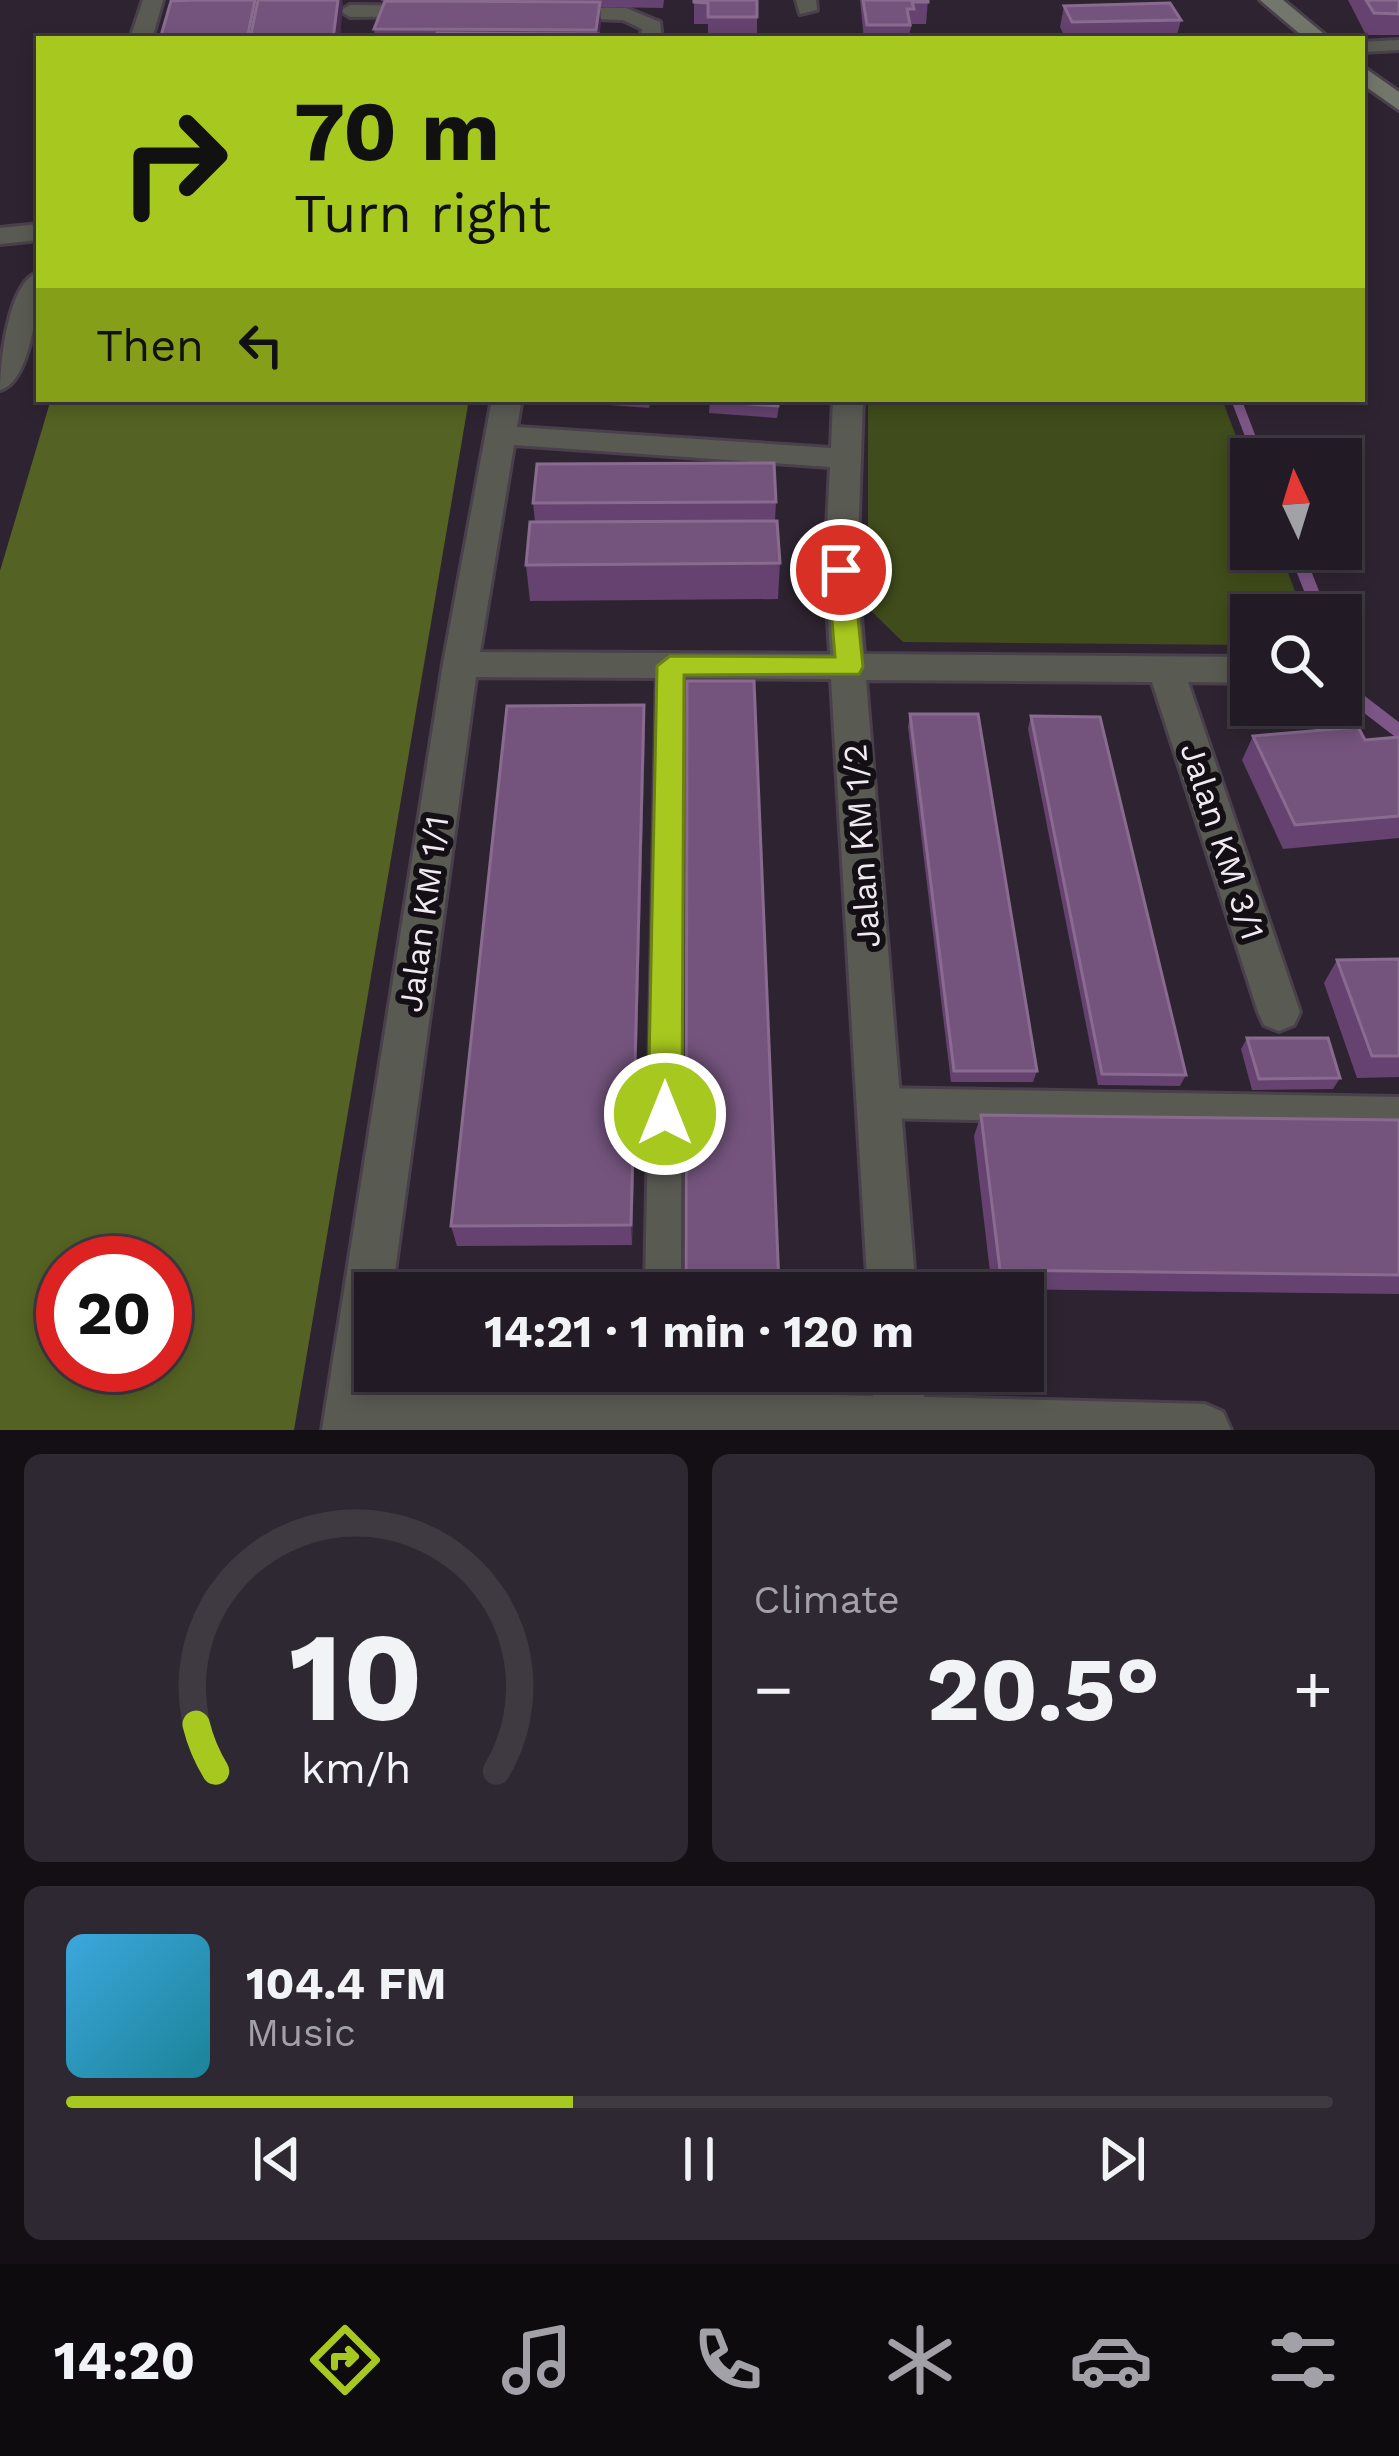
<!DOCTYPE html>
<meta charset="utf-8">
<style>
:root{--surface:#221b25;--page:#2e2832;--text:#f1f3f6;--muted:#a2a1a7;--line:#3f3942;--accent:#a7c81f}
body{margin:0;font-family:"Work Sans",sans-serif;background:var(--page);color:var(--text);height:100vh;display:flex;flex-direction:column;font-size:45px;white-space:nowrap}
*{box-sizing:border-box;margin:0}
p{font-size:39px;color:var(--muted)}
.icon{flex:none;width:66px;height:66px;fill:none;stroke:currentColor;stroke-width:2;stroke-linecap:round;stroke-linejoin:round}
.map{position:relative;height:1430px;overflow:hidden}
.drawer{display:flex;flex-direction:column;gap:24px;padding:24px;background:#130f14;flex:1}
.drawer>*{flex:none}
.hud{position:absolute;left:36px;top:36px;width:1329px;height:366px;border-radius:0px;box-shadow:0 6px 18px #0003,0 0 0 3px var(--line);background:#a7c81f;color:#111;overflow:hidden}
.needle{width:78px;rotate:356deg}
.tools{position:absolute;left:1230px;top:438px;display:grid;gap:24px}
.tools a{display:grid;place-items:center;width:132px;height:132px;border-radius:0px;background:var(--surface);box-shadow:0 6px 18px #0003,0 0 0 3px var(--line);font-size:60px}
.speed{position:absolute;left:36px;top:1236px;display:flex;gap:24px;font-size:60px;font-weight:700;text-align:center}
.speed>*{display:grid;place-content:center;width:156px;height:156px;border-radius:50%;background:var(--surface);box-shadow:0 6px 18px #0003,0 0 0 3px var(--line);line-height:1}
.speed .limit{border:18px solid #d22;background:#fff;color:#111}
.pin{position:absolute;display:grid;place-items:center;width:102px;height:102px;color:#fff;margin:-51px;border:6px solid #fff;border-radius:50%;box-shadow:0 3px 12px #0007}
.me{position:absolute;width:132px;margin:-66px;rotate:0deg;stroke-linejoin:round;filter:drop-shadow(0 0 9px #0008)}
.turn{display:flex;align-items:center;gap:42px;height:252px;padding:0 60px;font-size:54px}
.turn .icon{width:156px;height:156px;stroke-width:2.5}
.turn b{display:block;font-size:84px;line-height:102px}
.then{display:flex;align-items:center;height:114px;padding:0 60px;background:#0003;gap:24px;font-size:45px}
.big{font-size:90px;font-weight:700;line-height:1.1}
.drawer .tile{flex:1;display:flex;flex-direction:column;justify-content:center;gap:18px;min-width:0;padding:0 42px;border-radius:18px;background:var(--page)}
.drawer .dial{align-items:center;gap:0}
.dial svg{height:312px;overflow:visible;fill:none;stroke:var(--line);stroke-width:7;stroke-linecap:round;text-anchor:middle}
.dial text{fill:var(--text);stroke:none}
.song{display:flex;align-items:center;gap:36px}
.cover{width:144px;height:144px;border-radius:18px;background:linear-gradient(135deg,hsl(200 70% 55%),hsl(190 70% 35%))}
.played{height:12px;border-radius:6px;background:linear-gradient(90deg,var(--accent) 40%,var(--line) 40%)}
.keys{display:flex;justify-content:space-around;direction:ltr}
.heat{display:flex;justify-content:space-between;align-items:center;font-size:66px;direction:ltr}
.drawer .tiles{flex:1;display:grid;gap:24px;grid-template-columns:1fr 1fr}
.tile:last-child{grid-column:span 2}
.trip{position:absolute;left:354px;top:1272px;width:690px;height:120px;border-radius:0px;background:var(--surface);box-shadow:0 6px 18px #0003,0 0 0 3px var(--line);font-weight:700;line-height:120px;text-align:center}
.menu{display:flex;height:192px;justify-content:space-around;align-items:center;background:#0e0b0f;color:var(--muted)}
.menu .icon{width:84px;height:84px}
.menu .current{color:var(--accent)}
.menu b{font-size:54px;color:var(--text)}
.map>svg:first-child{display:block}
.green{fill:#404c1b}
.forest{fill:#546323;fill-rule:evenodd}
.lines{fill:none;stroke-linecap:round;stroke-linejoin:round}
.stream-far1{stroke:#7e5688;stroke-width:10}
.stream{stroke:#7e5688;stroke-width:14}
.lane-casing{stroke:#49404c;stroke-width:6}
.street-casing{stroke:#49404c;stroke-width:6}
.secondary-casing{stroke:#49404c;stroke-width:6}
.lane{fill:#595b53;fill-rule:evenodd}
.street{fill:#595b53;fill-rule:evenodd}
.secondary{fill:#73776b;fill-rule:evenodd}
.wall{fill:#65426f}
.shaded-wall{fill:#492e50}
.building{fill:#74547d;stroke:#886b8f;stroke-width:3}
.route{fill:#a7c81f;stroke:#6d8214;stroke-width:3}
.labels{text-anchor:middle;stroke-width:12;stroke-linejoin:round;paint-order:stroke}
.street-label{font-size:33px;fill:#f0e9f2;stroke:#140f15}
</style>
<div class="map">
<svg width="1399" height="1430" viewBox="0 0 1399 1430">
<rect width="100%" height="100%" fill="#2e2431"/>
<path class="green" d="M868,399H1222L1251,476V549H1279L1304,615H1251V645L903,642L868,608Z"/>
<path class="forest" d="M51,399H469L294,1430H0V571ZM63,1263H165V1365H63Z"/>
<g class="lines">
<path class="stream-far1" d="M1236,399L1259,459"/>
<g class="stream">
<path d="M1295,549L1321,615"/>
<path d="M1341,666L1352,695L1399,731"/>
</g>
<g class="lane-casing">
<g id="lane">
<path d="M1399,40V50L1362,52V42Z"/>
<path d="M670,657L683,666L681,1293H645L657,666Z"/>
<path d="M879,1088L1399,1097V1129L879,1118L867,1114L862,1103L867,1092Z"/>
<path d="M643,1371H681L680,1415L675,1429H647L642,1415Z"/>
</g>
</g>
<g class="street-casing">
<g id="street">
<path d="M143,0H163L152,39H130Z"/>
<path d="M796,0H816L817,10L800,14Z"/>
<path d="M426,6L436,12L433,16L350,17L340,11L350,5Z"/>
<path d="M553,7L626,8L660,22L662,39H640L642,29L623,20L546,17L543,13Z"/>
<path d="M39,224V240L0,244V228Z"/>
<path d="M39,272C39,300 31,382 0,390C0,362 8,281 39,272Z"/>
<path d="M492,399H522L517,427L831,448L833,399H863L857,570L864,654L1251,657V683L1188,682L1300,1012L1294,1025L1279,1031L1264,1025L1258,1012L1152,682L866,680L916,1293H868L831,679L476,677L392,1293H375V1371H382L380,1383L873,1396L872,1371H922L924,1397L1205,1404L1223,1412L1231,1430H322L443,664ZM514,445L830,467L825,570L830,654L480,652Z"/>
</g>
</g>
<g class="secondary-casing">
<g id="secondary">
<path d="M1260,0H1283L1330,39H1306Z"/>
<path d="M1362,66L1399,92V110L1362,84Z"/>
</g>
</g>
<use href="#lane" class="lane"/>
<use href="#street" class="street"/>
<use href="#secondary" class="secondary"/>
</g>
<g class="wall">
<path d="M380,0H664L663,8L600,7L599,39H375L374,29L384,2Z"/>
<path d="M694,0H757V38H708V24H694Z"/>
<path d="M860,0H928L926,24H912L908,39H864Z"/>
<path d="M1348,0H1399V35H1366Z"/>
<path d="M1064,6L1181,20L1176,39H1066L1060,27Z"/>
<path d="M582,399H651L649,408L582,403Z"/>
<path d="M710,399H780L777,418L709,413Z"/>
<path d="M776,502L775,521L780,563L778,599L530,601L526,565L535,522L533,503Z"/>
<path d="M687,681L779,1285L778,1293H686Z"/>
<path d="M644,705L645,730L632,1245L457,1246L451,1226Z"/>
<path d="M910,714L1037,1071L1033,1082H951L908,727Z"/>
<path d="M1031,716L1186,1075L1180,1086L1098,1085L1028,729Z"/>
<path d="M1253,736L1365,740L1399,737V838L1283,849L1242,760Z"/>
<path d="M1399,959V1077L1357,1078L1324,983L1337,960Z"/>
<path d="M1247,1038L1340,1078L1333,1089L1252,1090L1241,1049Z"/>
<path d="M981,1115L1399,1120V1294L992,1289L974,1136Z"/>
</g>
<g class="shaded-wall">
<path d="M255,0L260,19L256,39H247Z"/>
<path d="M338,0H342L343,6L340,39H333Z"/>
<path d="M600,2L601,24L599,39H596Z"/>
<path d="M644,705L645,730L632,1245L631,1225Z"/>
</g>
<g class="building">
<path d="M195,0H255L247,39H160L171,1Z"/>
<path d="M258,0H338L333,39H250Z"/>
<path d="M694,0H757V17H708V3L694,2Z"/>
<path d="M863,0H928V2H912L914,9H907L910,25H867Z"/>
<path d="M1366,0H1399V14L1374,13Z"/>
<path d="M385,1L600,2L596,30L374,29Z"/>
<path d="M1170,3L1181,20L1072,22L1064,6Z"/>
<path d="M437,33L598,34L597,39H435Z"/>
<path d="M710,399H779L778,406L709,401Z"/>
<path d="M774,463L776,502L533,503L537,464Z"/>
<path d="M777,521L780,563L526,565L530,522Z"/>
<path d="M687,681H754L779,1285H686Z"/>
<path d="M644,705L631,1225L451,1226L507,706Z"/>
<path d="M910,714H978L1037,1071H954Z"/>
<path d="M1031,716L1100,717L1186,1075L1102,1074Z"/>
<path d="M1358,727L1365,740L1399,737V816L1295,825L1253,736Z"/>
<path d="M1399,959V1056H1372L1337,960Z"/>
<path d="M1247,1038H1328L1340,1078L1259,1079Z"/>
<path d="M981,1115L1399,1120V1275L1000,1270Z"/>
</g>
<path class="route" d="M841,562L853,570L863,667L859,674L684,675L682,1114L677,1125L665,1130L653,1125L648,1114L657,666L670,656L835,657L828,570Z"/>
<g class="labels">
<g class="street-label">
<text transform="translate(1223 841) rotate(72)" y="12">Jalan KM 3/1</text>
<text transform="translate(861 846) rotate(-94)" y="12">Jalan KM 1/2</text>
<text transform="translate(423 914) rotate(-82)" y="12">Jalan KM 1/1</text>
</g>
</g>
</svg>
<div class="tools">
<a><svg class="needle" viewBox="-14 -14 28 28"><path d="M0-13l5 13h-10z" fill="#e53935"/><path d="M0 13l5-13h-10z" fill="#a2a1a7"/></svg></a>
<a><svg class="icon" aria-label="search" viewBox="0 0 24 24"><circle cx="10" cy="10" r="6"/><path d="M15 15l6 6"/></svg></a>
</div>
<div class="speed"><div class="limit">20</div></div>
<div class="pin" style="left:841px;top:570px;background:#d93025"><svg class="icon" aria-label="arrive" viewBox="0 0 24 24"><path d="M6 21V4h12l-3 4 3 4H6"/></svg></div>
<svg class="me" style="left:665px;top:1114px" viewBox="-20 -20 40 40"><circle r="17" fill="#a7c81f" stroke="#fff" stroke-width="3"/><path d="M0-11L8 9 0 5-8 9z" fill="#fff"/></svg>
<div class="trip">14:21 · 1 min · 120 m</div>
<div class="hud">
<div class="turn"><svg class="icon" aria-label="right" viewBox="0 0 24 24"><path d="M7 20v-9h11M14 6l5 5-5 5"/></svg><div><b>70 m</b>Turn right</div></div>
<div class="then">Then<svg class="icon" aria-label="left" viewBox="0 0 24 24"><path d="M17 20v-9H6M10 6l-5 5 5 5"/></svg></div>
</div>
</div>
<section class="drawer">
<div class="tiles">
<div class="tile dial"><svg viewBox="0 0 100 80">
<path d="M14 69A42 42 0 1 1 86 69"/>
<path d="M14 69A42 42 0 0 1 9 57" stroke="#a7c81f"/>
<text x="50" y="56" font-size="32" font-weight="700">10</text>
<text x="50" y="72" font-size="11">km/h</text>
</svg></div>
<div class="tile"><p>Climate</p>
<div class="heat"><a>−</a><b class="big">20.5°</b><a>+</a></div>
</div>
<div class="tile">
<div class="song"><i class="cover"></i><div><b>104.4 FM</b><p>Music</p></div></div>
<div class="played"></div>
<div class="keys"><svg class="icon" aria-label="previous" viewBox="0 0 24 24"><path d="M18 5L8 12l10 7zM5 5v14"/></svg><svg class="icon" aria-label="pause" viewBox="0 0 24 24"><path d="M8 5v14M16 5v14"/></svg><svg class="icon" aria-label="next" viewBox="0 0 24 24"><path d="M6 5l10 7-10 7zM19 5v14"/></svg></div>
</div>
</div>
</section>
<nav class="menu">
<b>14:20</b>
<svg class="icon current" aria-label="directions" viewBox="0 0 24 24"><path d="M12 3l9 9-9 9-9-9zM9 14v-3h6M13 9l2 2-2 2"/></svg>
<svg class="icon" aria-label="music" viewBox="0 0 24 24"><path d="M9 18V5l10-2v13"/><circle cx="6" cy="18" r="3"/><circle cx="16" cy="16" r="3"/></svg>
<svg class="icon" aria-label="phone" viewBox="0 0 24 24"><path d="M5 4h4l2 5-3 2q2 4 5 5l2-3 5 2v4C11 20 4 13 5 4z"/></svg>
<svg class="icon" aria-label="climate" viewBox="0 0 24 24"><path d="M12 3v18M4 7l16 10M4 17L20 7"/></svg>
<svg class="icon" aria-label="car" viewBox="0 0 24 24"><path d="M5 17H2v-5l4-1 3-4h7l3 4 3 1v5h-3M9 17h6M6 11h13"/><circle cx="7" cy="17" r="2"/><circle cx="17" cy="17" r="2"/></svg>
<svg class="icon" aria-label="filters" viewBox="0 0 24 24"><path d="M4 7h16M4 17h16"/><circle cx="9" cy="7" r="2"/><circle cx="15" cy="17" r="2"/></svg>
</nav>
